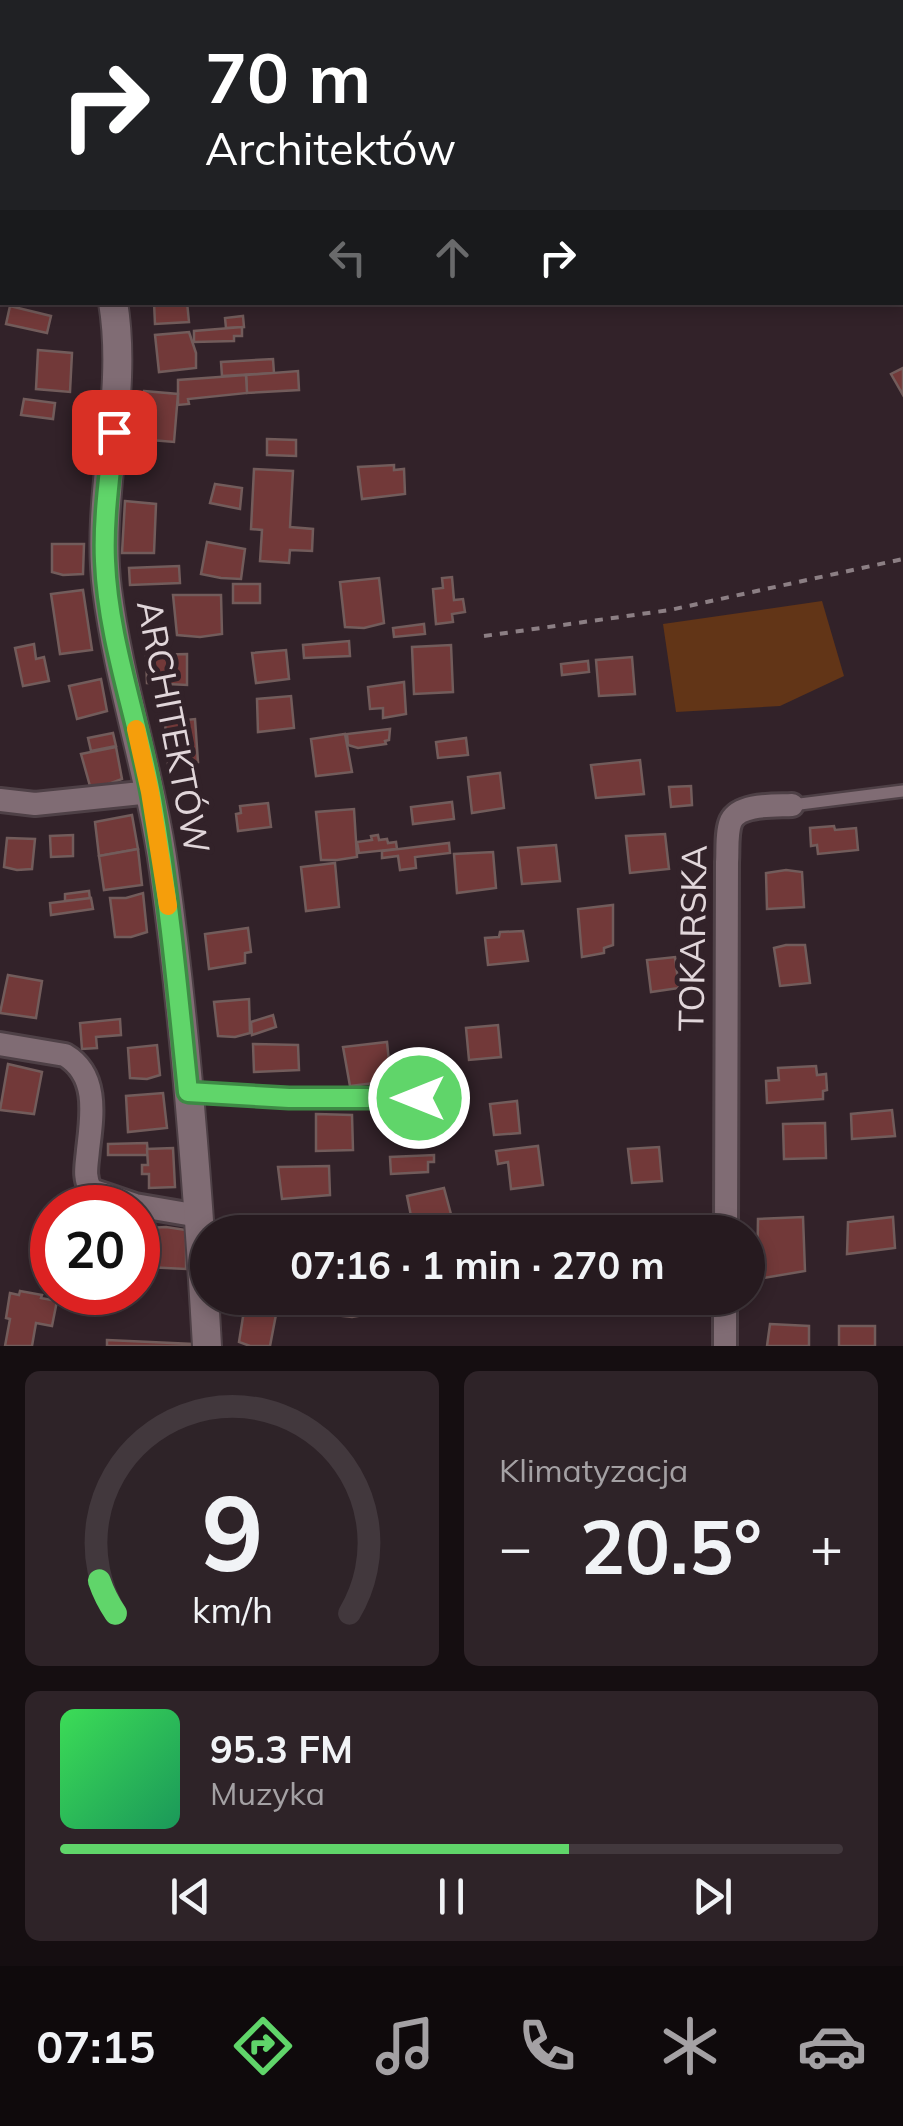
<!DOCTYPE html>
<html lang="pl">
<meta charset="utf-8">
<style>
:root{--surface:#261a1f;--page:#2e2328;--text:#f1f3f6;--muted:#a4a1a4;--line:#42383d;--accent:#60d56a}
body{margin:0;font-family:Mulish,sans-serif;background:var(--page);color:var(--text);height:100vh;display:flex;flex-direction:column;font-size:38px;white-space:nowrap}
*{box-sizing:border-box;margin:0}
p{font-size:32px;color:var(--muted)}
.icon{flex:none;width:55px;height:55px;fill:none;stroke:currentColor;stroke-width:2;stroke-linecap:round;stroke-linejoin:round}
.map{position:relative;height:1346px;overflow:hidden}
.drawer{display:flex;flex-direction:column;gap:25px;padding:25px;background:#150e11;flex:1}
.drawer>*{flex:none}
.banner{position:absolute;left:0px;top:0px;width:905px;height:305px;box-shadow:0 5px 15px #0003,0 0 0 2px var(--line);background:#202124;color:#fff;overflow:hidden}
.speed{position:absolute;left:30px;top:1185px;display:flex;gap:20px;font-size:50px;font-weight:700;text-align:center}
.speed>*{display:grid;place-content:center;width:130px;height:130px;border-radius:50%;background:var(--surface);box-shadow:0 5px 15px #0003,0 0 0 2px var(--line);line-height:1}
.speed .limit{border:15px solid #d22;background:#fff;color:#111}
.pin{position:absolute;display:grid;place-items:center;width:85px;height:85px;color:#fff;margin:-42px;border-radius:20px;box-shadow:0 5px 15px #0006}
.me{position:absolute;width:110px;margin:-55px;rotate:270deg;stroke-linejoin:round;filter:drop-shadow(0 0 8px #0008)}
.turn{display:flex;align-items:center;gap:35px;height:210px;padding:0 40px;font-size:45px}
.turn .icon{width:130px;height:130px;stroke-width:2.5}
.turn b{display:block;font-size:70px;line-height:85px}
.lanes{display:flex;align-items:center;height:95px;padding:0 40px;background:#0003;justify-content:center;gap:50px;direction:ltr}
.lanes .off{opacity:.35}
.big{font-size:75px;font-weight:700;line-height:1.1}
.drawer .widget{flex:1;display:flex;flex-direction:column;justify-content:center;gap:15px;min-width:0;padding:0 35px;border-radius:15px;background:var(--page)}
.drawer .dial{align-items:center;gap:0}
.dial svg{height:260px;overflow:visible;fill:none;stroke:var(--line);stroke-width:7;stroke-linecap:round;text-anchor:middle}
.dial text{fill:var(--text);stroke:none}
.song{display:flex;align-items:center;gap:30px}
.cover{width:120px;height:120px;border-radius:15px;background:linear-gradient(135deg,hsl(130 70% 55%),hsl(150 70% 35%))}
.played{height:10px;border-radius:5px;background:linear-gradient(90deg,var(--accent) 65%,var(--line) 65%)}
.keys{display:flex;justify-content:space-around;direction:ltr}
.heat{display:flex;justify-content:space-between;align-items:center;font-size:55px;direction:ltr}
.drawer .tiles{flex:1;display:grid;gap:25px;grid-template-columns:1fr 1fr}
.widget:last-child{grid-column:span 2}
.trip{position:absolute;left:190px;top:1215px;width:575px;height:100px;border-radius:50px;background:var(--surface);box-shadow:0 5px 15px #0003,0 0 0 2px var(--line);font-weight:700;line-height:100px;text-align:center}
.tabs{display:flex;height:160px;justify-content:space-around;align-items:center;background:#0f0a0c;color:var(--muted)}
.tabs .icon{width:70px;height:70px}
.tabs .selected{color:var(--accent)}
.tabs b{font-size:45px;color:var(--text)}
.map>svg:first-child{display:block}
.green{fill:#623517}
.building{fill:#723939;stroke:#725c5b;stroke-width:2.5}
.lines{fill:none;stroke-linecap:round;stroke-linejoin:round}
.service-casing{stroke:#4e4046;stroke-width:16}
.minor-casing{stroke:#4e4046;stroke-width:28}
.tertiary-casing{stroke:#4e4046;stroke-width:32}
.path{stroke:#8c7f84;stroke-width:4;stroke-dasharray:8 8;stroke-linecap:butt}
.service{stroke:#806c74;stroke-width:11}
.minor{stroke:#806c74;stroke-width:22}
.tertiary{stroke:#806c74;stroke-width:28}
.route-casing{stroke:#3e8a45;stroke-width:25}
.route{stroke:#60d56a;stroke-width:18}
.slow{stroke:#f59e0b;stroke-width:18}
.labels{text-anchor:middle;stroke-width:10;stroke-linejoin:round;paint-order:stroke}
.street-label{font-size:35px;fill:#e1d6da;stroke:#322229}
</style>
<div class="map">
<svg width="903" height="1346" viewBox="0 0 903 1346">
<rect width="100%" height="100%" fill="#322229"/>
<path class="green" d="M822,601L844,676L780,706L676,712L663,624Z"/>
<g class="building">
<path d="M507,0H569V2H499Z"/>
<path d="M154,302H187L189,322L155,324Z"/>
<path d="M10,306L51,316L47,333L6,324Z"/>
<path d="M243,316L244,327L226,328L225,318Z"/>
<path d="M242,327V336H234V341L194,342V331Z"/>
<path d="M189,332L196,353V368L159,372L155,335Z"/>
<path d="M38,350L72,353L70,392L36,389Z"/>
<path d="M273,359L274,373L222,376L221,362Z"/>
<path d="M903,368V395L891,374Z"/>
<path d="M298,371L299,390L247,393L246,375Z"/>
<path d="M246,375L247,393L188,399L189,404L178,405V380Z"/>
<path d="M144,391L178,394L174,442L139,439Z"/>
<path d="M24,399L55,403L53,419L21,415Z"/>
<path d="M267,439L296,440V456L267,455Z"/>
<path d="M394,465V470L404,469L405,494L362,499L358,467Z"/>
<path d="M254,469L293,471L290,527L313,529L312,551L290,550L289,563L260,561L262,530L251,529Z"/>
<path d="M215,484L242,488L240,509L210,503Z"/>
<path d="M125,501L156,504L154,553H122Z"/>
<path d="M207,542L245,549L241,579L221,578L201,574Z"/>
<path d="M52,544H84L83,574L63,575L52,572Z"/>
<path d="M179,566L180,583L130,585L129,568Z"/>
<path d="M452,577L454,600L463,599L465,612L452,614L453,622L436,624L433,589L443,588L442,578Z"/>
<path d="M379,578L384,623L364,628L345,627L340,582Z"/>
<rect x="233" y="584" width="27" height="19"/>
<path d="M83,590L92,650L60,654L51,594Z"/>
<path d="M173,595H221L222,634L200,637L177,635Z"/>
<path d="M424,624L425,634L394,637L393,628Z"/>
<path d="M349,641L350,656L304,658L303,645Z"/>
<path d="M34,644L36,659L44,657L49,681L23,686L15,648Z"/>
<path d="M451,645L453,692L414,694L412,647Z"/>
<path d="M286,650L289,679L256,683L252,653Z"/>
<path d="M187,654V685L147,683L146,655Z"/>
<path d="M632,657L635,694L599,696L596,660Z"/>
<path d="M588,661L589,672L562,675L561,664Z"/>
<path d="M101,679L107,711L77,719L69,686Z"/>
<path d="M404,682L406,714L383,718V708L370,709L368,687Z"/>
<path d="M291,696L294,728L258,732L257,699Z"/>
<path d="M195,719L198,762L168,764L165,722Z"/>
<path d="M390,729L389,740L385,741L386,744L358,748L348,745L347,734Z"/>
<path d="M113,733L116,746L91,751L88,738Z"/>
<path d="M345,734L352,772L316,776L311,739Z"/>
<path d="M466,738L468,755L438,758L436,742Z"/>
<path d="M116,747L122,779L106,785L90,786L81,754Z"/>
<path d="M640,760L644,794L596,798L591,765Z"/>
<path d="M500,773L504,808L472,813L468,777Z"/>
<path d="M691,786L692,805L671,807L669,787Z"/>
<path d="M452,802L454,819L413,824L411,807Z"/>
<path d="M268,803L271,827L238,831L236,814L241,813L240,806Z"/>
<path d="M354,809L357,857L337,860H321L316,812Z"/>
<path d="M132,815L138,849L99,856L95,822Z"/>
<path d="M834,826L835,830L856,828L858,850L818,854L817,845L811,846L810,828Z"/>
<path d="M665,834L669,869L630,873L626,836Z"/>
<path d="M73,835V856L51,857L50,836Z"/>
<path d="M378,835L379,840L387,839L388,843L396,842L397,849L359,853L357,842L372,840L371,836Z"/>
<path d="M7,838L35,839L32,869L17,870L4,867Z"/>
<path d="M449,843L450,853L415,857L416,868L400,870L398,856L382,858V851Z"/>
<path d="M556,845L560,881L522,884L518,848Z"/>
<path d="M138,849L142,885L104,890L99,856Z"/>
<path d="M493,852L496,888L457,893L454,854Z"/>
<path d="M335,863L339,907L306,911L301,867Z"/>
<path d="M786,870L802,872L804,907L767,909L766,873Z"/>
<path d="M89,891L90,899L65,901V894Z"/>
<path d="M143,893L147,932L131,937H115L110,898H126Z"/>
<path d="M91,898L93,909L51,915L50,903Z"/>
<path d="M613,905V945L604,948V953L582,957L578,909Z"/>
<path d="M248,928L251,952L245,953V963L209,969L205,934Z"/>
<path d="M523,931L528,961L488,965L485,938L499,937L500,932Z"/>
<path d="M786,945H805L810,983L780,986L774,948Z"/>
<path d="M675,957L679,988L651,992L647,960Z"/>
<path d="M8,975L42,981L36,1018L0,1013Z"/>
<path d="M249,999L250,1033L235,1037L218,1036L214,1002Z"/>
<path d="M273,1015L276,1027L252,1035L251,1022Z"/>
<path d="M120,1019L121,1035L96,1037L97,1048L82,1049L80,1023Z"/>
<path d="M498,1025L501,1057L469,1060L466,1028Z"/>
<path d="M387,1042L391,1081L350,1086L343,1047Z"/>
<path d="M253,1044L298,1045L299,1070L254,1072Z"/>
<path d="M157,1045L160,1075L147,1079L130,1078L128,1048Z"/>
<path d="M8,1064L42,1072L34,1114L0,1110Z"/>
<path d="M816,1066L817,1075L826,1074L827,1090L823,1091V1099L767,1103L766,1081L779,1080L778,1068Z"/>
<path d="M163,1093L167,1128L128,1132L126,1096Z"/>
<path d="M517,1101L520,1133L494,1135L490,1104Z"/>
<path d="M892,1110L895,1136L852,1139L851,1114Z"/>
<path d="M316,1114L352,1115L353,1150L316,1151Z"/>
<path d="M825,1123L826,1158L784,1159L783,1124Z"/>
<path d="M147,1143L148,1155H108V1144Z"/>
<path d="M538,1146L543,1185L511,1189L508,1162L498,1164L496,1151Z"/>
<path d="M659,1147L662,1181L632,1183L628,1149Z"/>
<path d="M173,1148L175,1187L149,1188V1174H142V1165H148L147,1149Z"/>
<path d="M434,1155V1162H428V1172L391,1174L390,1157Z"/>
<path d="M329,1166L330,1195L282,1199L278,1167Z"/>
<path d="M444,1188L452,1218L413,1226L407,1196Z"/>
<path d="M803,1217L805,1271L757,1279L758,1219Z"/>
<path d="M893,1217L895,1248L847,1254L848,1222Z"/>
<path d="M166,1227L186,1230V1269L146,1267L148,1257H140L148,1228Z"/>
<path d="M20,1291L42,1295L41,1298L57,1301L52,1326L36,1323L32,1346H5L10,1319L6,1318L10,1293L19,1295Z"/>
<path d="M246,1298L279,1299L270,1346H250L239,1342Z"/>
<path d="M334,1298H367L369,1314L352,1317L333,1315Z"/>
<path d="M476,1298H511V1308H481V1298Z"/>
<path d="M770,1324L809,1326V1346H767Z"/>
<rect x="839" y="1326" width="36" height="20"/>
<path d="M107,1340L193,1344V1346H107Z"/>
</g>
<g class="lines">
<g class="service-casing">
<g id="service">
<path d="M243,2L258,1L263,2"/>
<path d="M434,2L452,0"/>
<path d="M792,805L903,791"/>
<path d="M188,1092L289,1098H419"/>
</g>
</g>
<g class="minor-casing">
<g id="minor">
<path d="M0,800L35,804L151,792"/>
<path d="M0,1044L65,1055C99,1075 92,1116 88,1150C87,1164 83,1177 91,1190L135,1205L199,1216"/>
<path d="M726,1232L727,862C728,851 726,832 731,821C740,803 776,806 792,805"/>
<path d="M725,1346V1298"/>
</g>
</g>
<g class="tertiary-casing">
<g id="tertiary">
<path d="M8,0L9,2"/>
<path d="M113,302C129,398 95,494 107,589C119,684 151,776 164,871C186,1028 198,1188 207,1346"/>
</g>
</g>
<path class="path" d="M484,636L670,610L903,559"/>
<use href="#service" class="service"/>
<use href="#minor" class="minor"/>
<use href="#tertiary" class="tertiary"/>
</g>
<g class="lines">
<g class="route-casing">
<path id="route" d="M114,432C110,474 103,518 105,561C108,641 138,719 152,799C169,896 178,994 188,1092L289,1098H419"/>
</g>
<use href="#route" class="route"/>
<path class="slow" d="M136,729L150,792L168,906"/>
</g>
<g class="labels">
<g class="street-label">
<text transform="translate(173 727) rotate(79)" y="12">ARCHITEKTÓW</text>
<text transform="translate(693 938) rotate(-89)" y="12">TOKARSKA</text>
</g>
</g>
</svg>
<div class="speed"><div class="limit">20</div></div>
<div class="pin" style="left:114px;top:432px;background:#d93025"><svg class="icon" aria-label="arrive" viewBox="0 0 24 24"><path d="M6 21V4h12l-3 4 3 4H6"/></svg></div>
<svg class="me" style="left:419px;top:1098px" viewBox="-20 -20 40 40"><circle r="17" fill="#60d56a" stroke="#fff" stroke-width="3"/><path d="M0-11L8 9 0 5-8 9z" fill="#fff"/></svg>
<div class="trip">07:16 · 1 min · 270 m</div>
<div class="banner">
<div class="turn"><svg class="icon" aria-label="right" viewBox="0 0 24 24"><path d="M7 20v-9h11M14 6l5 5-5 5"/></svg><div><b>70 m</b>Architektów</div></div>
<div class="lanes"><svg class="icon off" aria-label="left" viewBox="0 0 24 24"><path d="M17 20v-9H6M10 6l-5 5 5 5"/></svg><svg class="icon off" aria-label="ahead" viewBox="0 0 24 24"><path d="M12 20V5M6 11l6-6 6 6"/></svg><svg class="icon" aria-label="right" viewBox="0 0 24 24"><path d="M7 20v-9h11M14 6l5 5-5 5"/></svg></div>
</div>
</div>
<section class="drawer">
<div class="tiles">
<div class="widget dial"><svg viewBox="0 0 100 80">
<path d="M14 69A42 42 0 1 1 86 69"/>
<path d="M14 69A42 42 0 0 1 9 59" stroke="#60d56a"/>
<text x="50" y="56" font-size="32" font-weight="700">9</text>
<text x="50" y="72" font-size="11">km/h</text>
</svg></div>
<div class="widget"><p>Klimatyzacja</p>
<div class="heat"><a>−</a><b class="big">20.5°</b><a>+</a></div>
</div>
<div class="widget">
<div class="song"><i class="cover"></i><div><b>95.3 FM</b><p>Muzyka</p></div></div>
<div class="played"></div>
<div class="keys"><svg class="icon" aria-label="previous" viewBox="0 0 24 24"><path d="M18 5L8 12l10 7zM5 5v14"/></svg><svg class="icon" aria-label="pause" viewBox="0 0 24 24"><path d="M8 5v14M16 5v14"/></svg><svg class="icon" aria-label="next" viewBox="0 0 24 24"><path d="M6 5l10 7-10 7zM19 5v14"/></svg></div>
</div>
</div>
</section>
<nav class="tabs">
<b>07:15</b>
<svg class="icon selected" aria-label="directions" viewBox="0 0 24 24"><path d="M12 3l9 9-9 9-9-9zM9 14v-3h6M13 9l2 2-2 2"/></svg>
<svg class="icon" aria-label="music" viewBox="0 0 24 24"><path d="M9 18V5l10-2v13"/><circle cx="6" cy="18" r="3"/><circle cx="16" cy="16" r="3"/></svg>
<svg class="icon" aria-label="phone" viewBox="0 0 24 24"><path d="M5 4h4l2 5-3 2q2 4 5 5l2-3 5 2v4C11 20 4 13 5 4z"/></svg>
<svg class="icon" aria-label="climate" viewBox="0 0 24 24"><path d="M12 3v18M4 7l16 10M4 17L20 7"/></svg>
<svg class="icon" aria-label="car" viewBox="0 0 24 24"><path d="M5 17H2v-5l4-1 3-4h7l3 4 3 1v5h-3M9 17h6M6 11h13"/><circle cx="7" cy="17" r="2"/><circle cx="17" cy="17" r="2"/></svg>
</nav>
